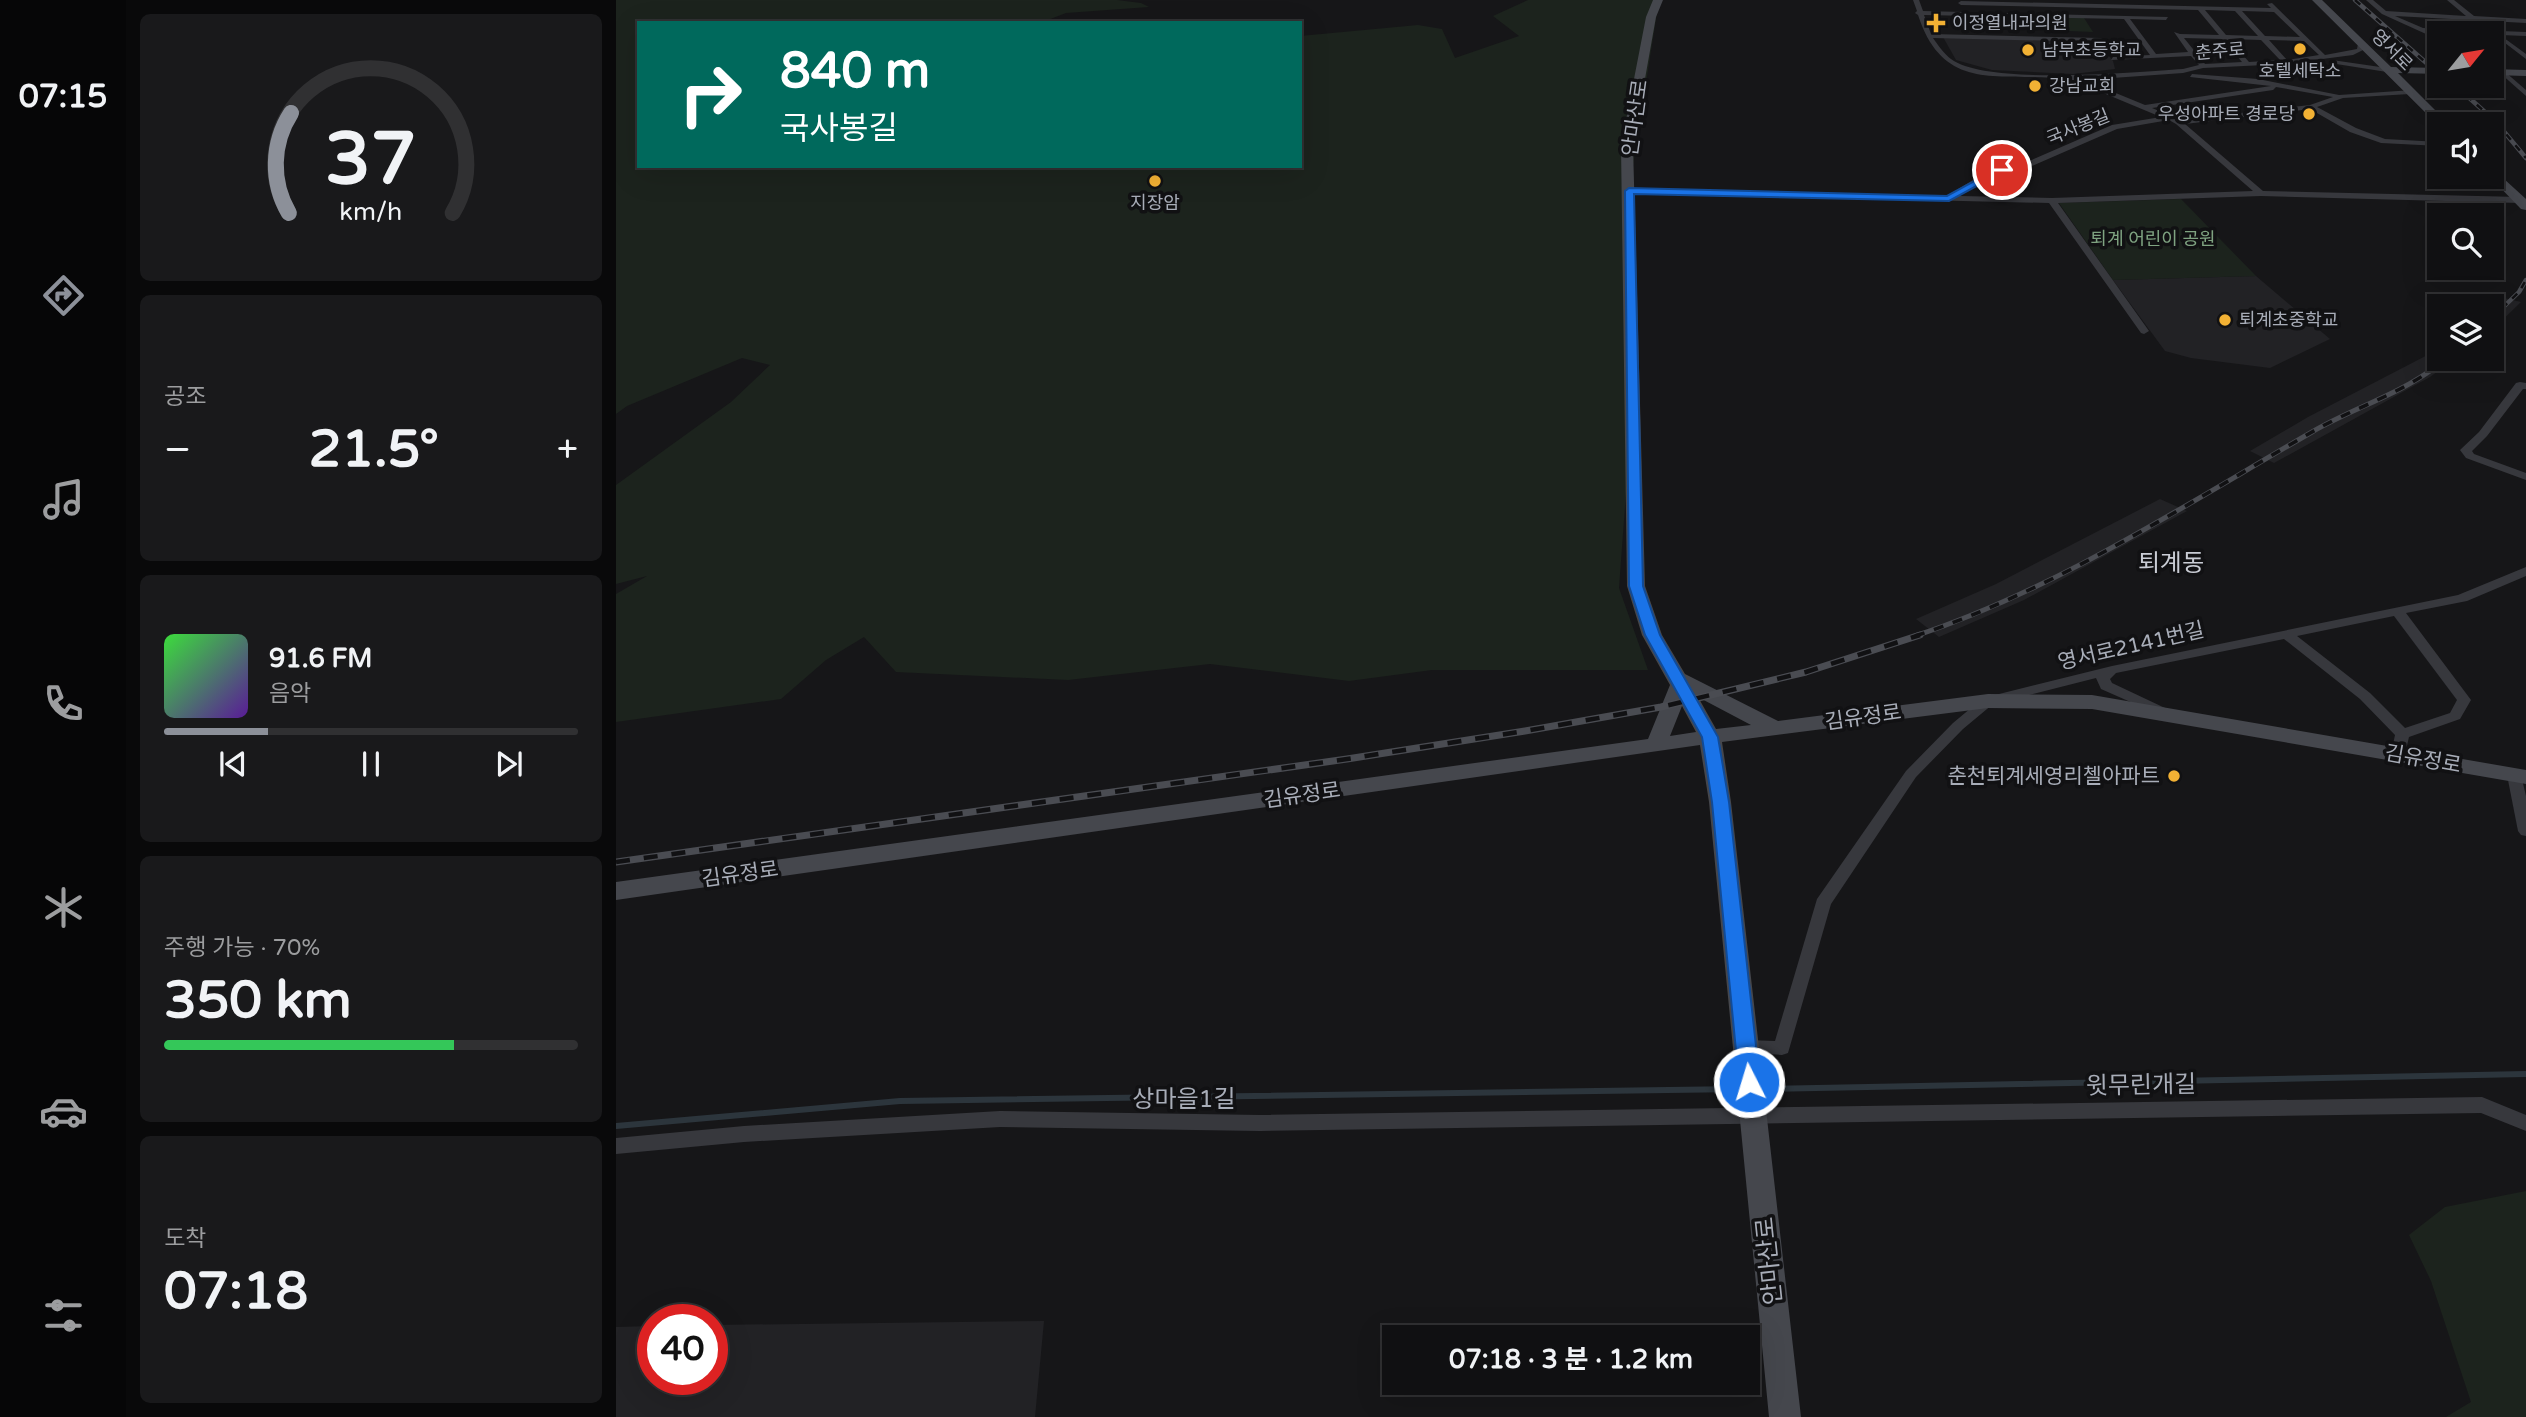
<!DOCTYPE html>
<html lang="ko">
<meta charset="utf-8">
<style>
:root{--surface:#101012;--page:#19191b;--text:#f1f3f6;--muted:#9c9d9f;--line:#303032;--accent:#8c9099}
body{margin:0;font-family:"Varela Round","Noto Sans KR",sans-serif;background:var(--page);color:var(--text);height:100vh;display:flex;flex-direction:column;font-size:26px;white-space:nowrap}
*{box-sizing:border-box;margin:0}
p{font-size:23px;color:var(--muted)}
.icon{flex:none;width:38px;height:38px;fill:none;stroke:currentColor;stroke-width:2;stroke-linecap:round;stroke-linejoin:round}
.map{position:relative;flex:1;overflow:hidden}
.sheet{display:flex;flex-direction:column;gap:14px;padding:14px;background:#09090a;width:490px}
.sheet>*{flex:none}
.hud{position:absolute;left:21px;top:21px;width:665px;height:147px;border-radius:0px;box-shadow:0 7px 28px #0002,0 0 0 2px var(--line);background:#00695c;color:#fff;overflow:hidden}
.needle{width:46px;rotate:60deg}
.tools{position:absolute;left:1811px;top:21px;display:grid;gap:14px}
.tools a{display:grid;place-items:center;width:77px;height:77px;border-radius:0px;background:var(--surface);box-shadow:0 7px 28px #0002,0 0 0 2px var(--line);font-size:35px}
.speed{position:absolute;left:21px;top:1304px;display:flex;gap:14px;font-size:35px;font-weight:700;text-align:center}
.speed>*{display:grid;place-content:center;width:91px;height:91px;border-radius:50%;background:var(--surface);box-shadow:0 7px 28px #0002,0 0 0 2px var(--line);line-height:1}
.speed .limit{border:10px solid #d22;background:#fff;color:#111}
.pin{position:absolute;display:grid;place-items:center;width:60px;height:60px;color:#fff;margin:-30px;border:4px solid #fff;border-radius:50%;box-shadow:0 2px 7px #0007}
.me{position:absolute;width:77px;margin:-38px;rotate:355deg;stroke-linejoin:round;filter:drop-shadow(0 0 5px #0008)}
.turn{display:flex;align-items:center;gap:24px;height:147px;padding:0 28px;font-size:32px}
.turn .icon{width:91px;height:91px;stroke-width:2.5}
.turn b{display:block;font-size:49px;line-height:60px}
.big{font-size:52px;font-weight:700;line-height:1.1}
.sheet .widget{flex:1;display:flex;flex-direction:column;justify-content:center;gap:10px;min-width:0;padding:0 24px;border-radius:10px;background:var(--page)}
.sheet .dial{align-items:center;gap:0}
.dial svg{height:182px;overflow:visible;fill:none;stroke:var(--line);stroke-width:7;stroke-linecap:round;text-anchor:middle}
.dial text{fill:var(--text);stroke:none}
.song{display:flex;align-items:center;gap:21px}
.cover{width:84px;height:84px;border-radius:10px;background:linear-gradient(135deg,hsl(120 70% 55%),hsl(270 70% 35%))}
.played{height:7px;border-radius:4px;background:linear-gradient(90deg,var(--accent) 25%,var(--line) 25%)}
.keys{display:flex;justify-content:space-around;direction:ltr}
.heat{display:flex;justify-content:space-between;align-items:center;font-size:38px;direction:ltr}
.charge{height:10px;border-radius:5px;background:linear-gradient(90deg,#34c759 70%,var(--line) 0)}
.trip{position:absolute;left:766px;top:1325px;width:378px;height:70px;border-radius:0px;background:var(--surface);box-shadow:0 7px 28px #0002,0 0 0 2px var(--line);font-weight:700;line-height:70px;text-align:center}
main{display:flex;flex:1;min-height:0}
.tabs{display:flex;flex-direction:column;width:126px;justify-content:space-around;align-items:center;background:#060607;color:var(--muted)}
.tabs .icon{width:49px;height:49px}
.tabs .current{color:var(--accent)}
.tabs b{font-size:32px;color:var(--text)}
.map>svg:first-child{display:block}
.built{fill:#222225}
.green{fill:#1c231d}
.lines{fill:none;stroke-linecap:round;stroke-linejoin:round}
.stream{stroke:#2c353c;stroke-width:6}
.street{fill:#37383d;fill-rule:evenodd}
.secondary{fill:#45474d;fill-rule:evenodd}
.rail-far2-casing{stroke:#4a4c52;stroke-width:4.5}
.rail-far1-casing{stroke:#4a4c52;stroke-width:5}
.rail-casing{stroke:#4a4c52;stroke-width:7}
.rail-far2{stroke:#111113;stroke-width:2.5;stroke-dasharray:7;stroke-linecap:butt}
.rail-far1{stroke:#111113;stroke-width:3.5;stroke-dasharray:10;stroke-linecap:butt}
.rail{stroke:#111113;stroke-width:4.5;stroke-dasharray:14;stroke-linecap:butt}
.route{fill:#1a73e8;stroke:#114b97;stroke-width:2}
.poi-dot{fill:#f2b134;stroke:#111113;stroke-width:2.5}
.labels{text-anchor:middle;stroke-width:7;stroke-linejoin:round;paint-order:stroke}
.far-poi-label{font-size:18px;fill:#a8adb8;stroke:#111113;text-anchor:start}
.far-street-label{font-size:18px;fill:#a8adb8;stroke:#111113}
.far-park-label{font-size:18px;fill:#7fa381;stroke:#111113}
.street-label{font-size:21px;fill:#a8adb8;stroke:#111113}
.poi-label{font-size:21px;fill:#a8adb8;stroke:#111113;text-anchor:end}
.quarter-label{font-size:24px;fill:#c9ccd4;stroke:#111113}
.near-street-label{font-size:24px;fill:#a8adb8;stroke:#111113}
</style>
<main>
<nav class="tabs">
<b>07:15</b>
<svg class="icon current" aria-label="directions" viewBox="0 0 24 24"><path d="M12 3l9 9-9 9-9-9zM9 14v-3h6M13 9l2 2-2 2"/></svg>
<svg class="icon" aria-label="music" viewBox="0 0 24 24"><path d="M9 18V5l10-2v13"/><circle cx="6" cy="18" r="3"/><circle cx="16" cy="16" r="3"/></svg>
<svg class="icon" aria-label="phone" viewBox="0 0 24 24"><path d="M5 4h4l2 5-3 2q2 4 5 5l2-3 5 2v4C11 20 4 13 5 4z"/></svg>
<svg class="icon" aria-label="climate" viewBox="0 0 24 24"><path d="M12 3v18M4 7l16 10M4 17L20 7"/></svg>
<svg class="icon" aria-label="car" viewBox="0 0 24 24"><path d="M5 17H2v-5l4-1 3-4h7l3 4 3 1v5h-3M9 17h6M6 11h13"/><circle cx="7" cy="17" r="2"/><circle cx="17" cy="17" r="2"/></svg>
<svg class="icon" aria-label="filters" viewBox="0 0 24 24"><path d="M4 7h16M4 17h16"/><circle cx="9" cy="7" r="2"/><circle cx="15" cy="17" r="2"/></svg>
</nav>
<section class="sheet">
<div class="widget dial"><svg viewBox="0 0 100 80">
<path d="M14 69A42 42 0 1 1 86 69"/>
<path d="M14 69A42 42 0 0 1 15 25" stroke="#8c9099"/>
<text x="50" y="56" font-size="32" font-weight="700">37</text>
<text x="50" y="72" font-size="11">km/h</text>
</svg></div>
<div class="widget"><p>공조</p>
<div class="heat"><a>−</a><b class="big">21.5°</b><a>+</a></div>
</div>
<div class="widget">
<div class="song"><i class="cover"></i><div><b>91.6 FM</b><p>음악</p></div></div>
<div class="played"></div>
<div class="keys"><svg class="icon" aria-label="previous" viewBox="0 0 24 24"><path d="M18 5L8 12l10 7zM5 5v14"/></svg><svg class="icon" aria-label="pause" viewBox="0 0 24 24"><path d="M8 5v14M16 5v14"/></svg><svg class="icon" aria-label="next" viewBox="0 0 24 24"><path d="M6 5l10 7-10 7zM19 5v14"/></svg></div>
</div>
<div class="widget"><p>주행 가능 · 70%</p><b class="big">350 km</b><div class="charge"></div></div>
<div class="widget"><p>도착</p><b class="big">07:18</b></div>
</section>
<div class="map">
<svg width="1910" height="1417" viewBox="0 0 1910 1417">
<rect width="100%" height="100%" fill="#161618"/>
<g class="built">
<path d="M1327,37L1481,41L1497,61L1499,69L1457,74L1376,70L1340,60Z"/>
<path d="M1640,276L1714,339L1654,368L1575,358L1549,351L1497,280Z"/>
<path d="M1888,298L1905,302L1876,330V310Z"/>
<path d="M1823,349L1824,359H1838L1814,377L1658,463L1634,451L1692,417Z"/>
<path d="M1544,499L1571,511L1408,600L1323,637L1300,619L1380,584Z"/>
<path d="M428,1321L419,1417H0V1327L37,1326V1379H96V1325Z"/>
</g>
<g class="green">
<path d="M0,0H501L525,3L533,7L450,13L424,23H23V166H684V36L802,25L826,29L839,58L903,36L877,16L912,0H1043L1013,191L1011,479L1003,588L1032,670H816L733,681L594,664L452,680L280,672L248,637L210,660L165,699L0,722V594L31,576L0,584V485L115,402L154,365L126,358L11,406L0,414Z"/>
<path d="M1427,17L1468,18L1477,32L1428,30L1424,18Z"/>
<path d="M1565,199L1640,276L1497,280L1443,203Z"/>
<path d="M1910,1191V1417H1830L1855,1402L1815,1281L1793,1235L1829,1207Z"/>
</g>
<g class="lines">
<g class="stream">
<path d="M1144,1089L1910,1074"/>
<path d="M0,1126L284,1101L1125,1089"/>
</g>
<g class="street">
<path d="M1297,0H1303L1307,11L1552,17L1550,20L1514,19L1540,54L1572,52L1558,32L1564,34L1603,35L1582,10L1345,5L1342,3L1345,1L1655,8L1651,4L1656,3L1709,55L1741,49L1742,44L1745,42L1748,44L1747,50L1737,55L1669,64L1587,68L1567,73L1468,80L1529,105L1655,86L1574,77L1576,74L1642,79L1723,95L1797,90L1794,94L1727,98L1701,107L1740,128L1769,139L1824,142V146L1765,143L1734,132L1694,109L1569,124L1647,191L1904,197L1908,200L1904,203L1645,196L1442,203L1533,331L1528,334L1525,333L1433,203L1013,193L1009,191L1013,189L1331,196L1365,175L1383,168L1404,165L1496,125L1545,117C1525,109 1505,100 1485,92C1476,88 1465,81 1455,80C1389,69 1329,98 1302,15L1299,13L1301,11ZM1589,10L1619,11L1642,36L1610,35ZM1626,11L1658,12L1684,37L1649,36ZM1308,15L1508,19L1534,55L1497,57L1495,60L1575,56L1583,65L1567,69C1518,72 1372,86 1335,59C1328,54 1322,45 1317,38L1485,42L1488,40L1485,38L1315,34ZM1568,38L1606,39L1626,62L1589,64ZM1613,39L1645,40L1664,60L1633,62ZM1653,40L1688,41L1703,55L1671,60ZM1660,87L1717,97L1694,105L1564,120L1536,108L1657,90ZM1553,120L1560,124L1637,191L1436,198L1343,196L1371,179L1388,172L1409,169L1501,129Z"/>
<path d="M1750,0H1757L1770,11L1850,16L1831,0H1838L1858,16L1910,19V23L1779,16L1807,28L1910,32V36L1884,35L1910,54V59L1876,33L1815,32L1810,34L1766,14Z"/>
<path d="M1716,60L1771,68L1774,70L1771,72L1714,63Z"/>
<path d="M1884,71H1888L1910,90V96L1884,73Z"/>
<path d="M1904,382L1910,383V389H1907L1871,436L1856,451L1858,454L1910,473V480L1850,458L1844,450L1863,432L1900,383Z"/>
<path d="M1910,567V576L1851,601L1790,613L1855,700L1844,719L1793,737L1789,754L1782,759L1775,754L1779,735L1744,699L1668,639L1500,673L1494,679L1496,683L1549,708L1551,711L1544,715L1485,689L1480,678L1377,704L1347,729L1300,777L1215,904L1172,1053L1166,1055L1124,1052L1121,1047L1124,1042L1130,1040L1159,1041L1201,899L1290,771L1337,723L1367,698L1496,666L1842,595ZM1778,616L1841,700L1834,713L1789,728L1754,693L1681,636Z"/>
<path d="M1898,770L1905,775L1910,796V836L1905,835L1902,831L1891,775Z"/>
<path d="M1866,1097L1910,1115V1131L1865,1113L644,1131L384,1127L128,1142L0,1154V1138L128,1126L384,1111L644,1115Z"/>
</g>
<g class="secondary">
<path d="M1037,0H1047L1040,17L1017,146L1029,586L1046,635L1069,674L1162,721L1372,694L1476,695L1910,770V784L1476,709L1372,708L1106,742L1115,802L1185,1417H1153L1093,802L1084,745L0,900V882L1032,739L1054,685L1026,635L1011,586L1005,146L1030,17ZM1082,697L1135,725L1100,729ZM1066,706L1080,732L1054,736Z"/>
<path d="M1696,0H1706L1775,67L1824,68V74L1782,73L1833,124L1823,126Z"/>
<path d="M1876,69L1910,70V76L1876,75Z"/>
<path d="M1876,168L1910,199V210L1905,209L1874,177Z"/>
</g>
<g class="rail-far2-casing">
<g id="rail-far2">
<path d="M1739,0L1824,75"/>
<path d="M1840,86L1880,122L1910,158"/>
<path d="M1876,318L1903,292L1910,280"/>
<path d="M1816,370L1831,359"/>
</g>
</g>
<g class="rail-far1-casing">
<path id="rail-far1" d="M1299,636C1439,590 1569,505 1696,432C1735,409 1782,395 1818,368"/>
</g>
<g class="rail-casing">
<path id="rail" d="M0,862L731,759L909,731L1045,707L1190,672L1304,635"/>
</g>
<use href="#rail-far2" class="rail-far2"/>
<use href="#rail-far1" class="rail-far1"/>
<use href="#rail" class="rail"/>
</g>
<path class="route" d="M1382,168L1390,170L1333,201L1018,194L1027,586L1044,635L1102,737L1113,802L1144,1082L1141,1088L1133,1090L1126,1088L1123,1082L1096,802L1086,737L1029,635L1013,586L1009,191L1013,188L1331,196Z"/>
<g class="poi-dot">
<path d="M1316.5 12.5h7v7h7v7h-7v7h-7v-7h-7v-7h7z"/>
<circle cx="1684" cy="49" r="7"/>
<circle cx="1412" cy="50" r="7"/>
<circle cx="1419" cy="86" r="7"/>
<circle cx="1693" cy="114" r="7"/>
<circle cx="539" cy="181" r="7"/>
<circle cx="1609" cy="320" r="7"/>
<circle cx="1558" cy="776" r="7"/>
</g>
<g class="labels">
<g class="far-poi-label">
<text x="1336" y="29">이정열내과의원</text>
<text x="1426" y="56">남부초등학교</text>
<text x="1684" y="77" text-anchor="middle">호텔세탁소</text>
<text x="1433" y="92">강남교회</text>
<text x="1679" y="120" text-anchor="end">우성아파트 경로당</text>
<text x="539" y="209" text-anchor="middle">지장암</text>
<text x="1623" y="326">퇴계초중학교</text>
</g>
<g class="far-street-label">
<text transform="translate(1776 50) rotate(45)" y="6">영서로</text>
<text transform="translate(1604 51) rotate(-5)" y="6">춘주로</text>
<text transform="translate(1462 127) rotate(-22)" y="6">국사봉길</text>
</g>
<g class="far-park-label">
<text x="1537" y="245">퇴계 어린이 공원</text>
</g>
<g class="street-label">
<text transform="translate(1019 118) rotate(-82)" y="7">안마산로</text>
<text transform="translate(1515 646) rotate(-13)" y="7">영서로2141번길</text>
<text transform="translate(1247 717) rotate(-8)" y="7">김유정로</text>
<text transform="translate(1807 759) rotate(10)" y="7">김유정로</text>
<text transform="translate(686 795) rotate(-8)" y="7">김유정로</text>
<text transform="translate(124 874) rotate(-8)" y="7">김유정로</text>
</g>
<g class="poi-label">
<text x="1544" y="783">춘천퇴계세영리첼아파트</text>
</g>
<g class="quarter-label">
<text x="1555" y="571">퇴계동</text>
</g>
<g class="near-street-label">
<text transform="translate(1525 1085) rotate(-1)" y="8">윗무린개길</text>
<text x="568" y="1107">상마을1길</text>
<text transform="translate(1153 1261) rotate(-96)" y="8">안마산로</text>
</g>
</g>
</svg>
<div class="tools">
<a><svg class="needle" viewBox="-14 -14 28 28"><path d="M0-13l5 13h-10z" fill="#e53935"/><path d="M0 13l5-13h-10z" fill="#9c9d9f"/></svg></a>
<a><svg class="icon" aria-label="sound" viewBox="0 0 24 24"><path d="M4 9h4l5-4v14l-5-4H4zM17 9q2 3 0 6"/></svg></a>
<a><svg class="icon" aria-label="search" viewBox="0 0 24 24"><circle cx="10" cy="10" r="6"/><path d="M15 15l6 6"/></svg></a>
<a><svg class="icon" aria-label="layers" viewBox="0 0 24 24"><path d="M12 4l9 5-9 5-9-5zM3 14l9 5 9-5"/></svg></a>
</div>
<div class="speed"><div class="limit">40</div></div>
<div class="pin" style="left:1386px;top:170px;background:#d93025"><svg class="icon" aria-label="arrive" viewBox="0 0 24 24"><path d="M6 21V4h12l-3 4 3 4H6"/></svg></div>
<svg class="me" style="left:1133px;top:1082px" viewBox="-20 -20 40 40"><circle r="17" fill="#1a73e8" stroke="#fff" stroke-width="3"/><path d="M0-11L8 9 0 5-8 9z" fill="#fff"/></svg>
<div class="trip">07:18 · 3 분 · 1.2 km</div>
<div class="hud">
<div class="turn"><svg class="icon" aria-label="right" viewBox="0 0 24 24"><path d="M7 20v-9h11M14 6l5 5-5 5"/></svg><div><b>840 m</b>국사봉길</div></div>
</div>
</div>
</main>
